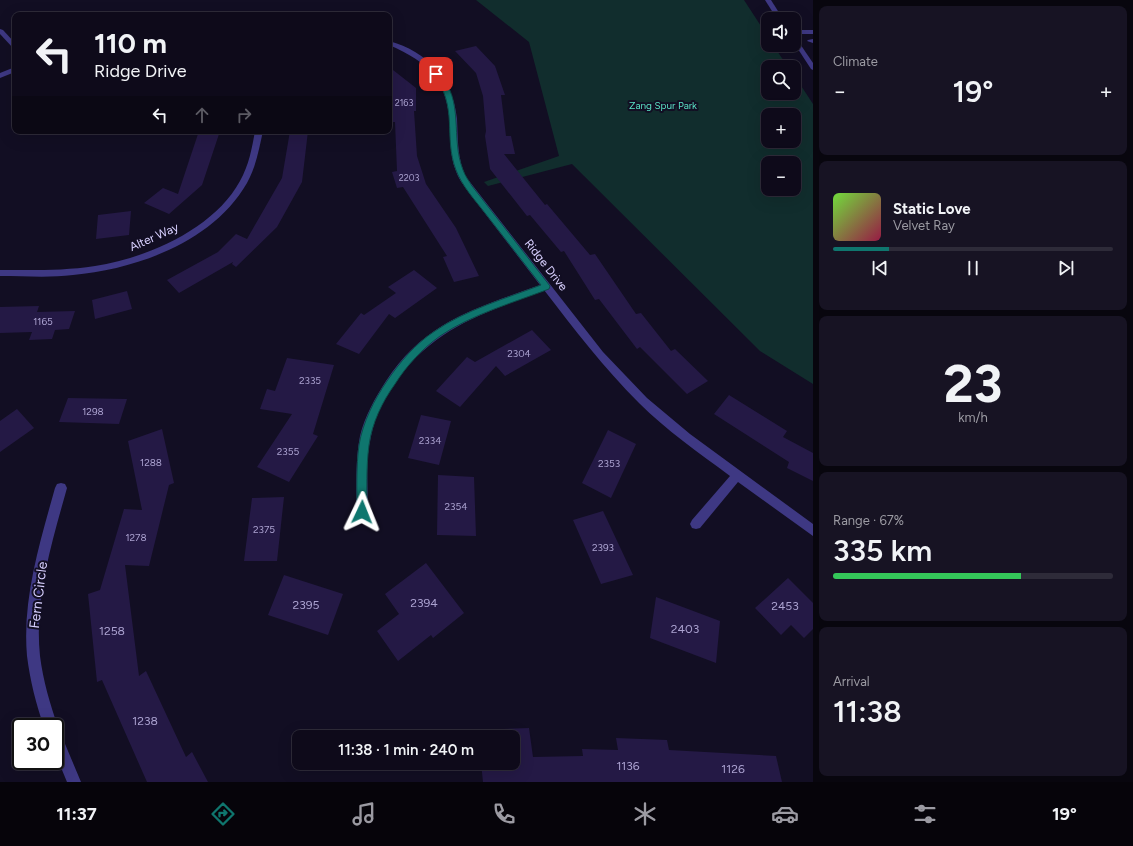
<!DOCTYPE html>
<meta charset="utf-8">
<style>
:root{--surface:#0e0a1a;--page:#171323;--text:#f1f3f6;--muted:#9b9aa2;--line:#2e2b39;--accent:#0f766e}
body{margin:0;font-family:Figtree,sans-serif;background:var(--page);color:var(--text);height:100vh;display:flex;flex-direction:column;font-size:15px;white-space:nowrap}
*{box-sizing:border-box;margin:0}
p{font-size:13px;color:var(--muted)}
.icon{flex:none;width:22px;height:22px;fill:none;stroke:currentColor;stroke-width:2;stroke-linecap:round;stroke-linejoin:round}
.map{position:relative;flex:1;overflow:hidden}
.details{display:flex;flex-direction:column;gap:6px;padding:6px;background:#08060e;width:320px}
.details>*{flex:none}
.top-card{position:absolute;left:12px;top:12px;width:380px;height:122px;border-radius:8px;box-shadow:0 4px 16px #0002,0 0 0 1px var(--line);background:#0e0a1a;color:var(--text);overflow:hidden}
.buttons{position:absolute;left:761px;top:12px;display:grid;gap:8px}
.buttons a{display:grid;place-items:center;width:40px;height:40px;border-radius:8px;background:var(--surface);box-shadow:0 4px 16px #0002,0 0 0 1px var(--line);font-size:20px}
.speed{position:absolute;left:12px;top:718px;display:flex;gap:8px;font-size:20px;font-weight:700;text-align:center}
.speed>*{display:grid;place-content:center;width:52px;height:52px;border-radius:50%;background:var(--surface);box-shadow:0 4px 16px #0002,0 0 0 1px var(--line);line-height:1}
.speed .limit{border:2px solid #111;border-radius:6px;background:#fff;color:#111}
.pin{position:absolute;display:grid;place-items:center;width:34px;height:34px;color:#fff;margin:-17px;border-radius:8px;box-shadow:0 2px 6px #0006}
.me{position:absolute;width:44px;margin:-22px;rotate:2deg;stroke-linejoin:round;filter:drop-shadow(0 0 3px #0008)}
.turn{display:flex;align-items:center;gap:14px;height:84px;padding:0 16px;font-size:18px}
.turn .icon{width:52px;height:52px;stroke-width:2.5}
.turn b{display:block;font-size:28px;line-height:34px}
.lanes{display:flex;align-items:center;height:38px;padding:0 16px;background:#0003;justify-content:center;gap:20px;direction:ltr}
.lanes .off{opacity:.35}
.big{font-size:30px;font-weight:600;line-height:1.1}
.details .tile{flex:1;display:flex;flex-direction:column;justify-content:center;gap:6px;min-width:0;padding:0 14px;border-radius:8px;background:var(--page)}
.details .dial{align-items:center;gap:0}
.dial b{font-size:52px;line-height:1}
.song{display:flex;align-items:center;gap:12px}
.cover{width:48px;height:48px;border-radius:6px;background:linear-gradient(135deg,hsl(100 70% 55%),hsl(340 70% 35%))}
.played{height:4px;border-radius:2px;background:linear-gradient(90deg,var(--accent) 20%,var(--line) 20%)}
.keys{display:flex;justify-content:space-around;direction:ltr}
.heat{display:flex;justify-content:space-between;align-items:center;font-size:22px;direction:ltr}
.charge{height:6px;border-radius:3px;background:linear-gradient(90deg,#34c759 67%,var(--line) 0)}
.trip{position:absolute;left:292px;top:730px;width:228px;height:40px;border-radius:8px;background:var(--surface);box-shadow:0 4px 16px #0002,0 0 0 1px var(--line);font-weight:600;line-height:40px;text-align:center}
.tab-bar{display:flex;height:64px;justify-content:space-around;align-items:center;background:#06040a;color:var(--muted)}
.tab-bar .icon{width:28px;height:28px}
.tab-bar .current{color:var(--accent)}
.tab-bar b{font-size:18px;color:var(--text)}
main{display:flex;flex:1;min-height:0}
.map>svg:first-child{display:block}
.green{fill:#112d2d;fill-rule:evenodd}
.building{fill:#241945}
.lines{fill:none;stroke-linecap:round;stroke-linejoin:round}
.service{fill:#3e3883;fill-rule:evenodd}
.minor{fill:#3e3883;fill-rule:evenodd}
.route{fill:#0f766e;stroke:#0a4d48}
.labels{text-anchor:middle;stroke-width:4;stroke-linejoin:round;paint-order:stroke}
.far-number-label{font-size:9px;fill:#aba2d0}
.far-park-label{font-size:10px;fill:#5ae1c5;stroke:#120e23}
.number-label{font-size:10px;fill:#aba2d0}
.street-label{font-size:12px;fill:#d8d0ff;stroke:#120e23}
.near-number-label{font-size:12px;fill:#aba2d0}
.near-street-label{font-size:14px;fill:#d8d0ff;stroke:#120e23}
</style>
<main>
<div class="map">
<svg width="813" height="782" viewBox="0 0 813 782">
<rect width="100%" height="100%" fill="#120e23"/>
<path class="green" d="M476,0H744L768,37V45H773L788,67H768V93H794V75L813,104V384L760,351L572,164L488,186L484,182L559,156L529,42ZM768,115H794V141H768ZM768,163H794V189H768Z"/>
<g class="building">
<path d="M476,46L495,66L505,95H501L506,136H511L515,154H504L545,205L547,204L590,255L595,254L636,314L641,313L671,351L675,349L708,381L687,394L640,347L637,349L599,299L595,300L564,251L561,252L530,215L527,216L490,169L485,136L486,131L483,96L476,73L455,51Z"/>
<path d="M393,70L416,88V111H414L417,156L426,184L456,228L479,276L454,282L443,257L447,256L403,187L397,188L392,172L397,171L395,122H391Z"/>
<path d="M199,131H220L202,185L169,214L144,203L163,188L178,194Z"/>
<path d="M290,131H308L302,182L277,227L236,267L232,264L233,262L179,293L167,280L218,252L236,234L247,239L282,178Z"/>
<path d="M131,211L129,235L96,239L98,215Z"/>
<path d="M414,270L437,288L395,318L389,314L359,354L336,344L361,313L364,315L396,293L388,287Z"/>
<path d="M127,291L132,309L95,319L92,300Z"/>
<path d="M39,306L37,312L75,311L69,329L55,330L52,339L29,340L32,332L0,333V307Z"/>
<path d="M532,330L551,350L505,376L496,366L460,407L436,391L467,357L475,362Z"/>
<path d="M287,358L334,365L313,434L318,436L289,482L257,467L292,414L260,409L267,389L275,391Z"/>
<path d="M729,395L787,431L783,437L813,453V481L787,468L789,462L714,414Z"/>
<path d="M68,398L127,399L119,424L59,422Z"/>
<path d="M17,409L34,428L0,452V421Z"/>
<path d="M421,415L451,421L439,465L408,458Z"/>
<path d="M162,429L174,483L169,485L149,566L125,565L139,676L146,671L186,757L192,752L208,782H147L102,680L97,682L88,594L100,590L124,509L142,510L128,441Z"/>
<path d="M608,430L636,444L611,498L582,483Z"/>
<path d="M438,475L474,477L476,536L437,535Z"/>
<path d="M284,497L277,561H244L252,498Z"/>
<path d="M603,511L633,575L601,584L573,520Z"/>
<path d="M426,563L464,613L433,638L431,635L398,661L377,631L399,614L385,594Z"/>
<path d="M284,575L343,594L328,635L268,615Z"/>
<path d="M788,578L813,603V629L804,638L791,625L781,635L755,608Z"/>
<path d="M656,597L720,621L716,663L650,638Z"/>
<path d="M529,728L533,757L583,756L582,749L618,750L616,738L667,740L669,750L776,756L782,782H483L481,763H513V737H503L502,729Z"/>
</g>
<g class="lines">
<g class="service">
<path d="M765,0H771L783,19H777Z"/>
<rect x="794" y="30" width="19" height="4"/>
<path d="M794,37L796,38L813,63V70L811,69L794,43Z"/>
<path d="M813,39V43L807,41L808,40Z"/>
</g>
<g class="minor">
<path d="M0,29L3,30L15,43V49L13,48L0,34Z"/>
<path d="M389,41C428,52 453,79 457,119C458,138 457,159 466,177L603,352L647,398L690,434L813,524V536L738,482L700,528L696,529L692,528L690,524L692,520L730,476C699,453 666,430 639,403C604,368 574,329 544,290C485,313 439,325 398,378C386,396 375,415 371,436C365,461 368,487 368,512L366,516L362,517L358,516L356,512C357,487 355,461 360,436C365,416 375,398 386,381C425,321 477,308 540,285L467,190C463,184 458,178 456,171C450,157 451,141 450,125C447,80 430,63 389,45Z"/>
<path d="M15,67V72L0,78V73Z"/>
<path d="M255,131H263C259,149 256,167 247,183C213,242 137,269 73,275C49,278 24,276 0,276V270C32,270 63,271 95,266C147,258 214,229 240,181C249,165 252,148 255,131Z"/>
<path d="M61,483L65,484L67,488C52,542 34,599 40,656C43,680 50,704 58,727L56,731L60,732L81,782H67L55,753V727H44C36,704 30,680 27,656C22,599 40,542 55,488L57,484Z"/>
</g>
</g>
<path class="route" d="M434,73H439C465,102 450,137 463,170C465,176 469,181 472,186L550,286L549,289C515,302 470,315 440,336C422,349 407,365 395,384C382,402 372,423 369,445C366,467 367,490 367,512L365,515L362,517L358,515L357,512C357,490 356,467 359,445C363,422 374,400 387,381C400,362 415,344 435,331C465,310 507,298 541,285C522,261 504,237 485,213C475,200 462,186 456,170C443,136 459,107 433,74Z"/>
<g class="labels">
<g class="far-number-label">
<text x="404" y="106">2163</text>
<text x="409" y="181">2203</text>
</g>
<g class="far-park-label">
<text x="663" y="109">Zang Spur Park</text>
</g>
<g class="number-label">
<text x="43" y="325">1165</text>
<text x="519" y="357">2304</text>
<text x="310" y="384">2335</text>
<text x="93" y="415">1298</text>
<text x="430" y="444">2334</text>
<text x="288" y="455">2355</text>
<text x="151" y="466">1288</text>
<text x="609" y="467">2353</text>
<text x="456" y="510">2354</text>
<text x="264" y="533">2375</text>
<text x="136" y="541">1278</text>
<text x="603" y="551">2393</text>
</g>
<g class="street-label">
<text transform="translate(154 237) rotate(-24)" y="4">Alter Way</text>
<text transform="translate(546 265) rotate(52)" y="4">Ridge Drive</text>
</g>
<g class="near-number-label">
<text x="424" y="607">2394</text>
<text x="306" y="609">2395</text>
<text x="785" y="610">2453</text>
<text x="685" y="633">2403</text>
<text x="112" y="635">1258</text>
<text x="145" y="725">1238</text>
<text x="628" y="770">1136</text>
<text x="733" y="773">1126</text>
</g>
<g class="near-street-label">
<text transform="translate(38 595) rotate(-83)" y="5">Fern Circle</text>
</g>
</g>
</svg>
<div class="buttons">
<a><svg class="icon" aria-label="sound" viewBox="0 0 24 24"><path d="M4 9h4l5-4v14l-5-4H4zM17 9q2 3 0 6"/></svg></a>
<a><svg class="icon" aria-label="search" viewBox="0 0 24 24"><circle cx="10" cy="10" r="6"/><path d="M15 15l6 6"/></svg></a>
<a>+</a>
<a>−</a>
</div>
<div class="speed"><div class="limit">30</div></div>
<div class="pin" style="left:436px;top:74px;background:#d93025"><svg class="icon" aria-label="arrive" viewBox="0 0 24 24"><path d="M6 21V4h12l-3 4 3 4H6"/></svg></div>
<svg class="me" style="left:362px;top:512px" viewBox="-20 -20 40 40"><path d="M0-17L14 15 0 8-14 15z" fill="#0f766e" stroke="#fff" stroke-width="4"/></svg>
<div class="trip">11:38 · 1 min · 240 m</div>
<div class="top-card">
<div class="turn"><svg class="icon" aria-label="left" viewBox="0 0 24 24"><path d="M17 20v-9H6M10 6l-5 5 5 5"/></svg><div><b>110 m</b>Ridge Drive</div></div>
<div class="lanes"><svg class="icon" aria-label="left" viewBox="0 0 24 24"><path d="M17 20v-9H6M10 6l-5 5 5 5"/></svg><svg class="icon off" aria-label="ahead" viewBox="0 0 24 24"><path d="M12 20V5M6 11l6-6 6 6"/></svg><svg class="icon off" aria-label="right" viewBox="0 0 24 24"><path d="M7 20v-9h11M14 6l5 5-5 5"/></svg></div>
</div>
</div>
<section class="details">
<div class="tile"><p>Climate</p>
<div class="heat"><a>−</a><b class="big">19°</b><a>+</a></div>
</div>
<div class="tile">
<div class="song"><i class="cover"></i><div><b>Static Love</b><p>Velvet Ray</p></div></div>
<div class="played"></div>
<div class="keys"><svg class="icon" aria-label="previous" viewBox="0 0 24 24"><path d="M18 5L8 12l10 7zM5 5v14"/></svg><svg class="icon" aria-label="pause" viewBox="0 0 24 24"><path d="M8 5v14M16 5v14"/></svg><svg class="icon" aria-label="next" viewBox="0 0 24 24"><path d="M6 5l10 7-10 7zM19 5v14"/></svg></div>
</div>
<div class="tile dial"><b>23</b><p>km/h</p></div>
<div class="tile"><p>Range · 67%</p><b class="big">335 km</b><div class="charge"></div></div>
<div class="tile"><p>Arrival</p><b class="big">11:38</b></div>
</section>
</main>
<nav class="tab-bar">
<b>11:37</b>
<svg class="icon current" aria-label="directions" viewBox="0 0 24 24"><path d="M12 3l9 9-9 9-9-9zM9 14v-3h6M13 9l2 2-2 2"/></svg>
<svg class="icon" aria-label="music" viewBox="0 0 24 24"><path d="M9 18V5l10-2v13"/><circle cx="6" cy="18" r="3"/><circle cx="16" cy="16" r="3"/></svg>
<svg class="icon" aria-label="phone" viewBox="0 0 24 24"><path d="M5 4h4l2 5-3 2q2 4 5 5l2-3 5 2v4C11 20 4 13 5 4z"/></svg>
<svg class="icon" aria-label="climate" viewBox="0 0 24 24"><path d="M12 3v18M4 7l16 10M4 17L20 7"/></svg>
<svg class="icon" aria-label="car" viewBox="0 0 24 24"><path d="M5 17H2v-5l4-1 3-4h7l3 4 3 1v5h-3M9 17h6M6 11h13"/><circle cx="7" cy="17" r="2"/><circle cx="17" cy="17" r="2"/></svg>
<svg class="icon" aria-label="filters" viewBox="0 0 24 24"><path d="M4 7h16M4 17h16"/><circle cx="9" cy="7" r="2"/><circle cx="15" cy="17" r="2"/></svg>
<b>19°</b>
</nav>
